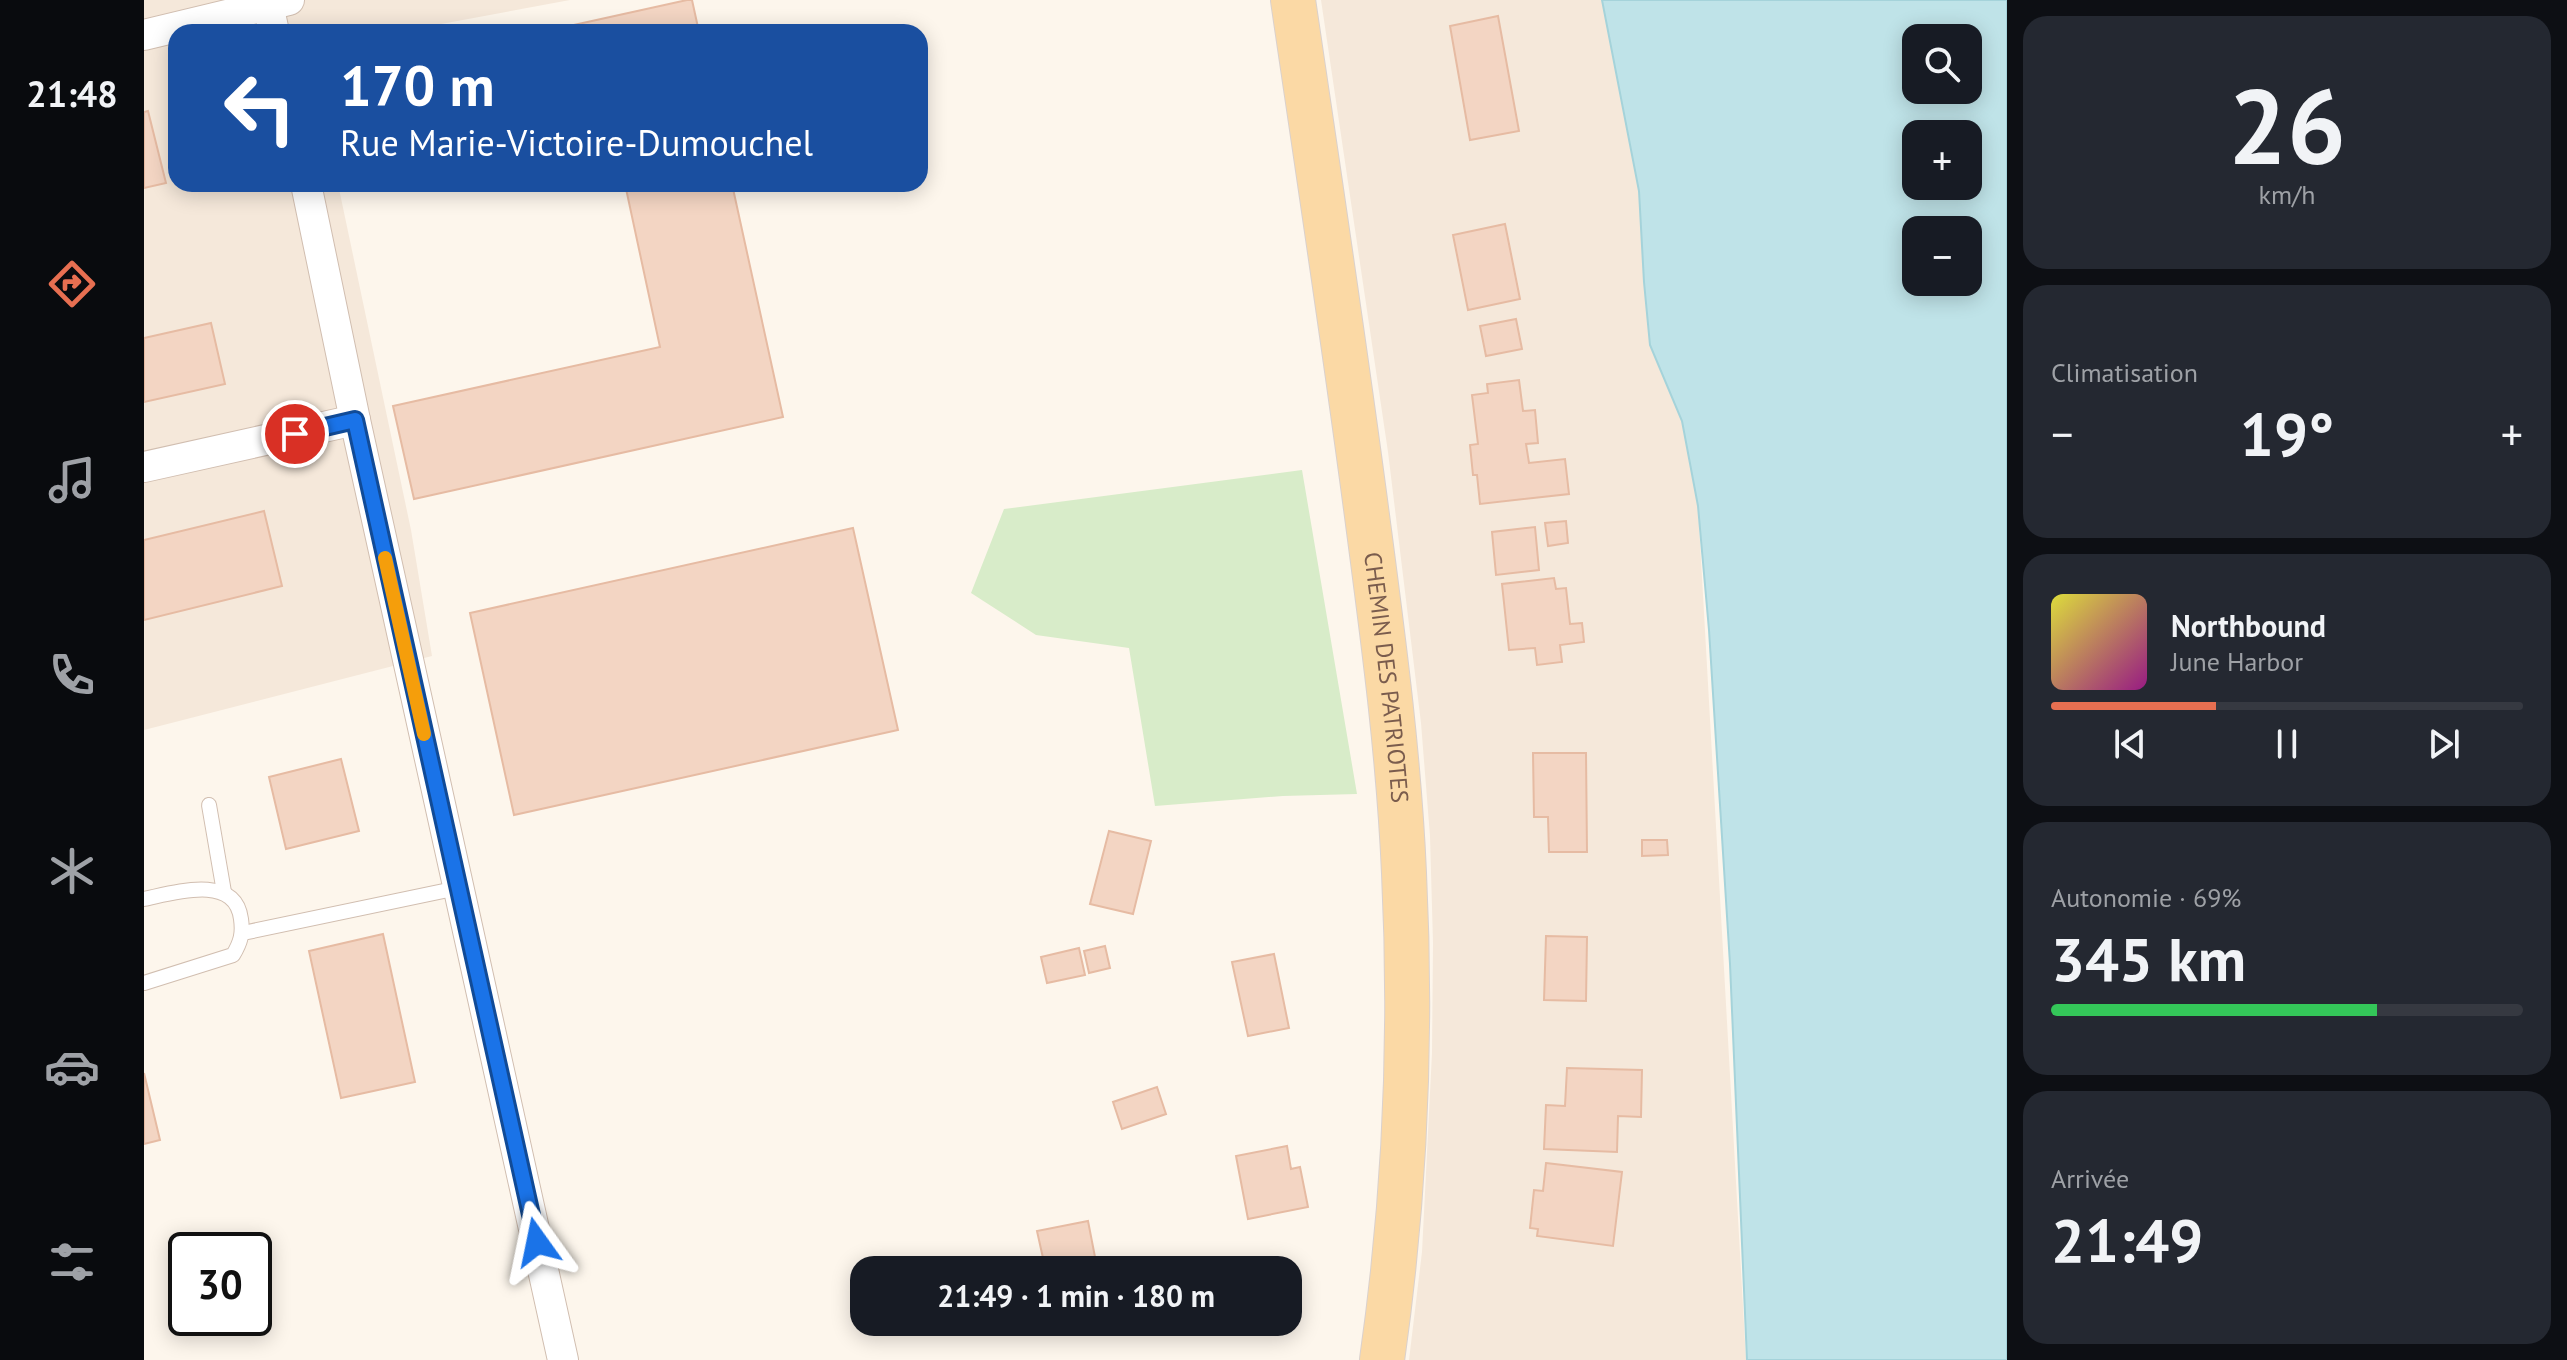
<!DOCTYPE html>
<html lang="fr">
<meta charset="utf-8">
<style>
:root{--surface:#171b24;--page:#242831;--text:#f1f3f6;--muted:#9ea1a6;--line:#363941;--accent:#e76f51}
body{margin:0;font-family:"PT Sans",sans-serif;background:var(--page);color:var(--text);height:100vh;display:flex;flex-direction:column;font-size:30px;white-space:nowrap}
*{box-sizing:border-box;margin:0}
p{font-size:26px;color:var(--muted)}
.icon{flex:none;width:44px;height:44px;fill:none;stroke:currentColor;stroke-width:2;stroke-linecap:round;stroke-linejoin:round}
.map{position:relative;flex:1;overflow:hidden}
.sheet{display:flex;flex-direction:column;gap:16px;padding:16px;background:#0d0f14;width:560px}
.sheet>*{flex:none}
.hud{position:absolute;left:24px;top:24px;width:760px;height:168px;border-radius:24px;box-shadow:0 4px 20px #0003;background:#1a4fa0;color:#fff;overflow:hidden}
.fabs{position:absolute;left:1758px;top:24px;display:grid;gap:16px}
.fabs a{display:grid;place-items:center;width:80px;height:80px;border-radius:16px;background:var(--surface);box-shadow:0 4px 20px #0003;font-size:40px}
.speed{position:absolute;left:24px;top:1232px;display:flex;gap:16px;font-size:40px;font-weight:700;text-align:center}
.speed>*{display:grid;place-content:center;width:104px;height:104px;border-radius:50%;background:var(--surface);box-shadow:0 4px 20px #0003;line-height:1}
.speed .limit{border:4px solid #111;border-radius:12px;background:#fff;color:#111}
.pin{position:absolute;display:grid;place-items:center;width:68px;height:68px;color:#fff;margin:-34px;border:4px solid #fff;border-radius:50%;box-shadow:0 2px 8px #0007}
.me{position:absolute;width:88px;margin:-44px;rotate:348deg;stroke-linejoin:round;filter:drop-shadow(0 0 6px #0008)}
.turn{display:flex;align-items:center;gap:28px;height:168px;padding:0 40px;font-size:36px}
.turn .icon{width:104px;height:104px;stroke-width:2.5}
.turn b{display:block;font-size:56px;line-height:68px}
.big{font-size:60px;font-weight:700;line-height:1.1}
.sheet .widget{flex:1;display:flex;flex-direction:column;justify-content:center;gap:12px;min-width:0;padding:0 28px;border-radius:24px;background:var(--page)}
.sheet .dial{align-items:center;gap:0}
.dial b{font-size:104px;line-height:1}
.song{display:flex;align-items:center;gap:24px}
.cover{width:96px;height:96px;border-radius:12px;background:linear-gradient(135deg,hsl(60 70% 55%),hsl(310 70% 35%))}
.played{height:8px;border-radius:4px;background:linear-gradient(90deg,var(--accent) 35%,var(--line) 35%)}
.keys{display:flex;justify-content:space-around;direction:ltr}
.heat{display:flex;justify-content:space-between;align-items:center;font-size:44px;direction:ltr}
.charge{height:12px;border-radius:6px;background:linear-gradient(90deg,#34c759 69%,var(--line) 0)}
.trip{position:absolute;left:706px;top:1256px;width:452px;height:80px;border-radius:24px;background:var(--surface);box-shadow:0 4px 20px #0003;font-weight:700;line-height:80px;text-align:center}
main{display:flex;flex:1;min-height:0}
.tab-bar{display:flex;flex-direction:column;width:144px;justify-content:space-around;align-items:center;background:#090b0e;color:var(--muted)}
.tab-bar .icon{width:56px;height:56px}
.tab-bar .on{color:var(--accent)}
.tab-bar b{font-size:36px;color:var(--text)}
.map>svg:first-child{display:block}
.residential{fill:#f5e8da}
.green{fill:#d8ecc9}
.water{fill:#bfe3e8;stroke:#a5d3da;stroke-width:2;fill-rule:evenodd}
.building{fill:#f3d5c3;stroke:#e6bba3;stroke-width:2}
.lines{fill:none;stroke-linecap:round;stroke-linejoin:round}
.service-casing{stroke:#d1beb0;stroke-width:16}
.minor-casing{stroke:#d1beb0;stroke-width:32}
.primary-casing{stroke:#dad1cd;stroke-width:46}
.service{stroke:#fff;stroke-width:14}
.minor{stroke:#fff;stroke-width:30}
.primary{stroke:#fbd9a5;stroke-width:44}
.route-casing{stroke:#114b97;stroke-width:20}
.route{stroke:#1a73e8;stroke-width:14}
.slow{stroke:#f59e0b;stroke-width:14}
.labels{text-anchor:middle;stroke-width:6;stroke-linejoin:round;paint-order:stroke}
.street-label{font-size:24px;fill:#7a5c4d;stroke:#fffaf3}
</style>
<main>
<nav class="tab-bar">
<b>21:48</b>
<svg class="icon on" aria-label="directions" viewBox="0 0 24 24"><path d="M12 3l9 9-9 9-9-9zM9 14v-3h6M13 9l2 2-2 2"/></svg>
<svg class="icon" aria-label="music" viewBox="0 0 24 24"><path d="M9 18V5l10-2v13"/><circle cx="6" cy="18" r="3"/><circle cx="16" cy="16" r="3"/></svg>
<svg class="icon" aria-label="phone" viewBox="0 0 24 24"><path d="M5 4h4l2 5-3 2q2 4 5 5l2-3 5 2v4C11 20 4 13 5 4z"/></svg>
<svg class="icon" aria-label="climate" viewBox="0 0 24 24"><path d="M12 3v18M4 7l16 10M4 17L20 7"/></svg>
<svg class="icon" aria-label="car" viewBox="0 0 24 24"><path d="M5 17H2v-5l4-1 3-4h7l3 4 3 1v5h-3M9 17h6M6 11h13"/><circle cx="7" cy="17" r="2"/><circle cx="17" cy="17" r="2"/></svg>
<svg class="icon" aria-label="filters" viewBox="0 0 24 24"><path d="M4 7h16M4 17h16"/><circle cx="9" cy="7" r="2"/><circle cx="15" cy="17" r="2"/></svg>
</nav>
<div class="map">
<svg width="1863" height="1360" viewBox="0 0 1863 1360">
<rect width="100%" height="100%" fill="#fdf6ec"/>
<g class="residential">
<path d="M0,0H426L254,32H32V184H194L267,530L288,656L0,730Z"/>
<path d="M1177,0H1458L1495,191L1500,282L1506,345L1538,421L1554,506L1602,1360H1265L1278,1252L1288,1053L1289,943L1286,836L1277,723L1244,452Z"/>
</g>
<path class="green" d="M1158,470L1213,794L1139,796L1011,806L985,648L892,635L827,593L860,509Z"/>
<path class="water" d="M1458,0H1863V1360H1603L1586,964L1565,630L1554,506L1538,421L1506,345L1500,282L1495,191ZM1772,38H1824V90H1772ZM1772,134H1824V186H1772ZM1772,230H1824V282H1772Z"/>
<g class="building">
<path d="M543,0H548L555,32H398Z"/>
<path d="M1354,16L1375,131L1326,140L1306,26Z"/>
<path d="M4,111L22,183L0,188V112Z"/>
<path d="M481,184H588L639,417L270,499L249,406L516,347Z"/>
<path d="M1361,224L1376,299L1324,310L1309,235Z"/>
<path d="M1372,319L1378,349L1342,356L1336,326Z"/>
<path d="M67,323L81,384L0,402V338Z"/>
<path d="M1375,380L1379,411L1391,410L1394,443L1382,444L1385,463L1421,459L1425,494L1336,504L1333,475H1329L1326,445L1334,444L1328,395L1344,393L1343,384Z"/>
<path d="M120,511L138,586L0,620V540Z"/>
<path d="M1422,521L1424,543L1404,546L1401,523Z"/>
<path d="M1391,527L1395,570L1352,575L1348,532Z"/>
<path d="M709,528L754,730L370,815L326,613Z"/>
<path d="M1410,578L1412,589L1422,588L1426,624L1438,623L1440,642L1416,645L1418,662L1393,665L1391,648L1365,650L1358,584Z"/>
<path d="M1389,753H1442L1443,852H1405L1404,817H1390Z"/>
<path d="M197,759L215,831L142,849L125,777Z"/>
<path d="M965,831L1007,841L989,914L946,904Z"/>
<path d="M1498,840H1523L1524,855L1498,856Z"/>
<path d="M239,934L271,1082L197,1098L165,951Z"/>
<path d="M1402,936L1443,937L1442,1001L1400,1000Z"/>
<path d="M961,946L966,968L945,973L940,951Z"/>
<path d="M935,948L941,975L903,983L897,957Z"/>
<path d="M1130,954L1145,1028L1104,1036L1088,962Z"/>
<path d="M1423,1068L1498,1070L1497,1117L1474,1116L1473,1152L1400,1149L1402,1105L1421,1106Z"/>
<path d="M0,1073L16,1140L0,1144Z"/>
<path d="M1013,1087L1022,1114L978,1129L969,1102Z"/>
<path d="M1143,1146L1147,1169L1156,1167L1164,1207L1104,1219L1092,1156Z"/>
<path d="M1402,1163L1478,1172L1469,1246L1393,1236L1394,1229L1386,1228L1390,1190L1399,1191Z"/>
<path d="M944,1221L951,1257L901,1267L893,1231Z"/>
</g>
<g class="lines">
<g class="service-casing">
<g id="service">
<path d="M65,805L80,892"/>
<path d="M0,899C29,893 91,873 97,919C99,933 97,942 89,955L0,983"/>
<path d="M99,933L314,888"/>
</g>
</g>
<g class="minor-casing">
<g id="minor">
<path d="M123,0L130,32"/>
<path d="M0,35L145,0"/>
<path d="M162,184L211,420L419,1360"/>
<path d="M0,467L211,420"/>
</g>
</g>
<g class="primary-casing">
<g id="primary">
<path id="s1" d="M1149,0C1175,177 1202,354 1225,531C1240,645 1255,758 1260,873C1268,1035 1261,1199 1238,1360"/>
</g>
</g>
<use href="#service" class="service"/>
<use href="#minor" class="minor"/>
<use href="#primary" class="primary"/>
</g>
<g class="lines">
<g class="route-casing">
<path id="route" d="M151,434L211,420L393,1242"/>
</g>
<use href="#route" class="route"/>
<path class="slow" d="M241,558L280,734"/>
</g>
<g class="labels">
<g class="street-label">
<text dy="8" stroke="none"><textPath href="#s1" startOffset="684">CHEMIN DES PATRIOTES</textPath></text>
</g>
</g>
</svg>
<div class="fabs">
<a><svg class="icon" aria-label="search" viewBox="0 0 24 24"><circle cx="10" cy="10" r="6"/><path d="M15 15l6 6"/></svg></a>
<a>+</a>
<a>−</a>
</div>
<div class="speed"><div class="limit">30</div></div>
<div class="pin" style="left:151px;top:434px;background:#d93025"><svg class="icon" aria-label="arrive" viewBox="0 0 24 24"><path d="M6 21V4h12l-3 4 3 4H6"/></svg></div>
<svg class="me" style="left:393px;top:1242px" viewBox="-20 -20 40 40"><path d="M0-17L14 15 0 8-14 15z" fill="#1a73e8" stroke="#fff" stroke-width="4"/></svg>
<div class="trip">21:49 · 1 min · 180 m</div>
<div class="hud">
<div class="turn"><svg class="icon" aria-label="left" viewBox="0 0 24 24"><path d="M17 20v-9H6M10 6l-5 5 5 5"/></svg><div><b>170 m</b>Rue Marie-Victoire-Dumouchel</div></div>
</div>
</div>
<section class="sheet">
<div class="widget dial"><b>26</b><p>km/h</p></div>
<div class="widget"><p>Climatisation</p>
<div class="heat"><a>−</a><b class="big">19°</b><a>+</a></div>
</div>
<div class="widget">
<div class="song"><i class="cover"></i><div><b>Northbound</b><p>June Harbor</p></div></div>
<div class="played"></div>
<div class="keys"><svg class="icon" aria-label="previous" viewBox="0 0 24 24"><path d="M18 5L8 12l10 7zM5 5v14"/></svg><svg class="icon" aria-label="pause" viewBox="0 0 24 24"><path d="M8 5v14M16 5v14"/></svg><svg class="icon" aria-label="next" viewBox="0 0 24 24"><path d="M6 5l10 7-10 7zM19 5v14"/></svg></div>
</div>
<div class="widget"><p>Autonomie · 69%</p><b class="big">345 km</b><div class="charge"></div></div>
<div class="widget"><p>Arrivée</p><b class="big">21:49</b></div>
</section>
</main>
